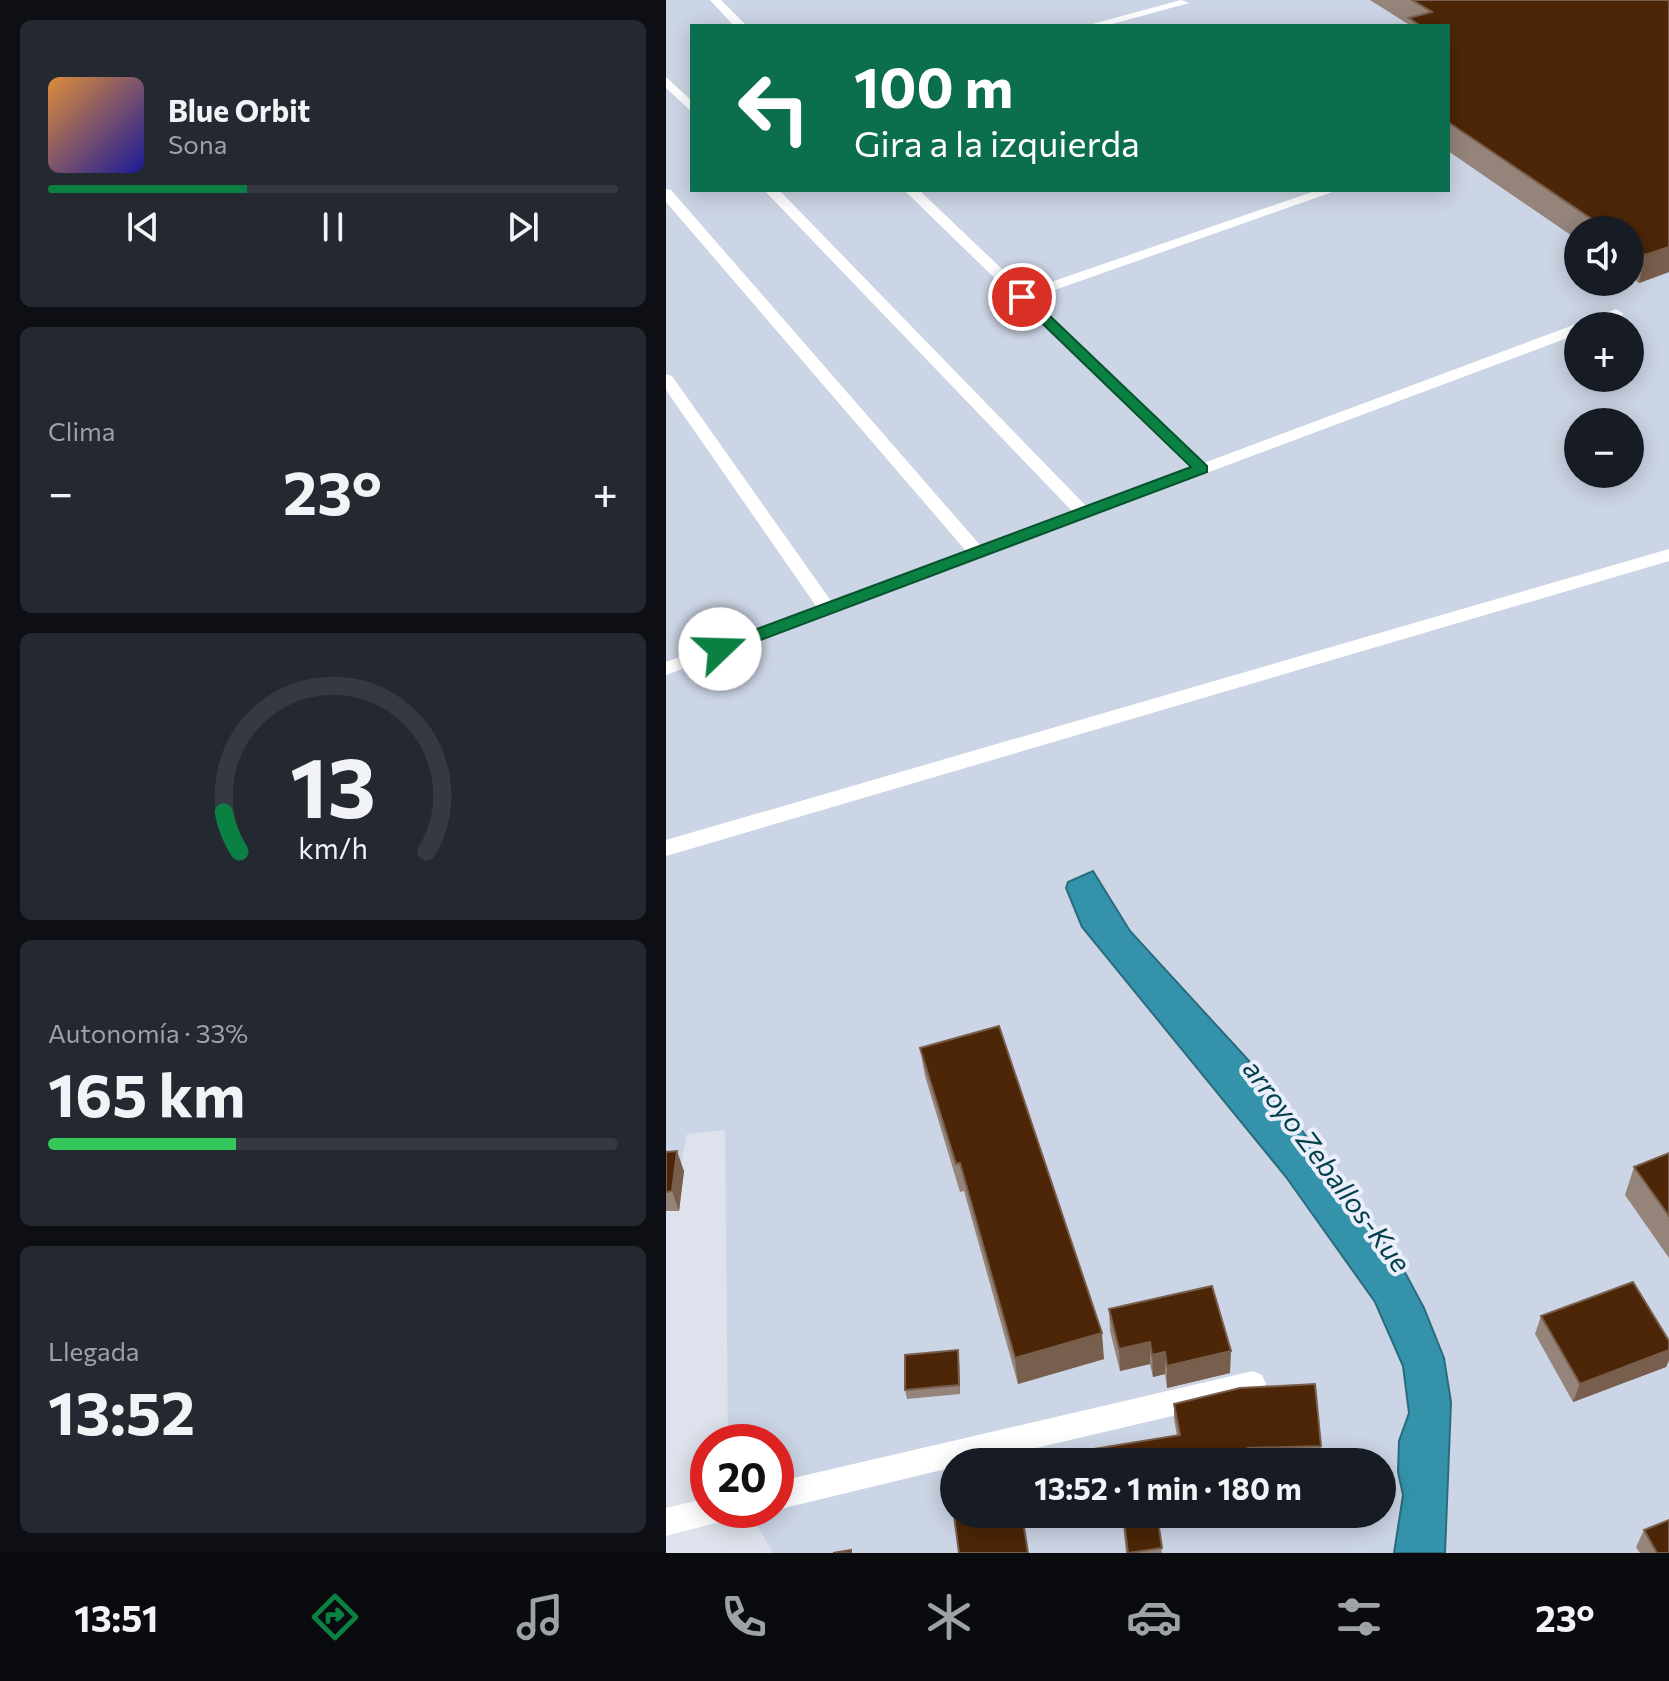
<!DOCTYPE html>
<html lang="es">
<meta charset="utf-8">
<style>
:root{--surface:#171b24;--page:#242831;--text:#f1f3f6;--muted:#9ea1a6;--line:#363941;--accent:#0b8043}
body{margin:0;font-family:Commissioner,sans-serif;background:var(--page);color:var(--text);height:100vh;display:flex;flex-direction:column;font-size:30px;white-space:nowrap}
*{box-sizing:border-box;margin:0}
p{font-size:26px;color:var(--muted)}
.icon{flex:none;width:44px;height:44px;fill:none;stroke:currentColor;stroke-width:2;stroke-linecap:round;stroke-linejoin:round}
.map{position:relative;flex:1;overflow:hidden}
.panel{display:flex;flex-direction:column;gap:20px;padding:20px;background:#0d0f14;width:666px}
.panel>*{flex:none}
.banner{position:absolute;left:24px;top:24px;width:760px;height:168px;border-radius:0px;box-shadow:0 4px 20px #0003;background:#0b6e4f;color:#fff;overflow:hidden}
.buttons{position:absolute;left:898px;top:216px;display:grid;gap:16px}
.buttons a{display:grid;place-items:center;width:80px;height:80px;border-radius:50%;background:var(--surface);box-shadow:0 4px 20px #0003;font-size:40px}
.speed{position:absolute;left:24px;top:1424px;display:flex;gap:16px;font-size:40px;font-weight:700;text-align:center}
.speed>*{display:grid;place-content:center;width:104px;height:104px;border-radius:50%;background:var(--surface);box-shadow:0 4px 20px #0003;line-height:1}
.speed .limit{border:12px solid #d22;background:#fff;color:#111}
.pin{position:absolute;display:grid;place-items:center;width:68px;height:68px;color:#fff;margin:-34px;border:4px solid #fff;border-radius:50%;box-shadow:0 2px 8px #0007}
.me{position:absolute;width:88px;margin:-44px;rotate:69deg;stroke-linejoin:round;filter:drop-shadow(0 0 6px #0008)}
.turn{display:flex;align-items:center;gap:28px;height:168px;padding:0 32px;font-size:36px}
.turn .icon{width:104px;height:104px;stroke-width:2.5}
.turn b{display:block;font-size:56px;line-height:68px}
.big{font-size:60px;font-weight:700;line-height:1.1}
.panel .widget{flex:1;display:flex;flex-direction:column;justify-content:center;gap:12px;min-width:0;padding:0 28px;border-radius:12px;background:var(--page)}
.panel .dial{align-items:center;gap:0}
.dial svg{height:208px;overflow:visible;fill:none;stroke:var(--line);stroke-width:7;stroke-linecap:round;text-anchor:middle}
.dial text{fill:var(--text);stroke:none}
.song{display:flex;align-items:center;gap:24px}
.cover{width:96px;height:96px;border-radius:12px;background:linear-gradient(135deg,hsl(30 70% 55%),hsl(240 70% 35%))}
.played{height:8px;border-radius:4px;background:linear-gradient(90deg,var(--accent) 35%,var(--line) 35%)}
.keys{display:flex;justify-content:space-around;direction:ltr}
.heat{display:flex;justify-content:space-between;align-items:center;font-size:44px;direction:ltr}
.charge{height:12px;border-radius:6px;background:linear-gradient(90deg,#34c759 33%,var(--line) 0)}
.trip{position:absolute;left:274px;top:1448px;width:456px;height:80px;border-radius:40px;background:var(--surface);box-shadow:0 4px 20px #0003;font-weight:700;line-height:80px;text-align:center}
.menu{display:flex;height:128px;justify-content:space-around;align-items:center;background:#090b0e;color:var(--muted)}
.menu .icon{width:56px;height:56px}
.menu .current{color:var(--accent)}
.menu b{font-size:36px;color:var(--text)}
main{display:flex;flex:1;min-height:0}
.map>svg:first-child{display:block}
.built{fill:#ccd5e5;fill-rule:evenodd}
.water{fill:#3493ab;stroke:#2a6c7e;stroke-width:2}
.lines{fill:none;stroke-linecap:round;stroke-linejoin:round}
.lane{fill:#fff;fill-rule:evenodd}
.wall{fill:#94847a}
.shaded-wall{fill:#785e4c}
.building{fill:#4c2607;stroke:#785e4c;stroke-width:2}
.route{fill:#0b8043;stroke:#07532c;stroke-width:2}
.labels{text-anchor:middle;stroke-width:8;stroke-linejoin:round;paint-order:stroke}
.near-water-label{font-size:28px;font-style:italic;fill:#033e4b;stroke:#eaeff9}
</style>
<main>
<section class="panel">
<div class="widget">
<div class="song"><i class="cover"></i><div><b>Blue Orbit</b><p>Sona</p></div></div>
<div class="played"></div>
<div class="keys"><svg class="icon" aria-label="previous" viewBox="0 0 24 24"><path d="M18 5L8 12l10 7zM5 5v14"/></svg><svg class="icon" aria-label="pause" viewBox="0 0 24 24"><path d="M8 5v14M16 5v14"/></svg><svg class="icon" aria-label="next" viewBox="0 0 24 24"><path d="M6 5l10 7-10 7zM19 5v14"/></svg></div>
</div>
<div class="widget"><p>Clima</p>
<div class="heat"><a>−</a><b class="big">23°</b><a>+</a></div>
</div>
<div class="widget dial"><svg viewBox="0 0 100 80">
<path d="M14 69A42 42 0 1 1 86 69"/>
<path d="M14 69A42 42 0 0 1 8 54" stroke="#0b8043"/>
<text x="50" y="56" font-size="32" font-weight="700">13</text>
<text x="50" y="72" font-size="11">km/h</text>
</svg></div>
<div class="widget"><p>Autonomía · 33%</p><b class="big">165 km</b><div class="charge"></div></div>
<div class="widget"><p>Llegada</p><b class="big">13:52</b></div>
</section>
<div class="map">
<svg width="1003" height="1553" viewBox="0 0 1003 1553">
<rect width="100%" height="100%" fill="#dde2ec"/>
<path class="built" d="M0,0H1003V1553H107L82,1510H110V1442H62L59,1130L21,1134L15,1164L0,1165ZM26,26H782V190H26ZM912,230H964V282H912ZM912,326H964V378H912ZM912,422H964V474H912ZM288,1462H716V1514H288Z"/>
<path class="water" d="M427,871L464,931L584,1062L626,1117L735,1265L758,1308L778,1358L785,1402L779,1553H728L737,1495L732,1472L733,1441L743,1413L737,1366L709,1302L620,1177L416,927L400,888L402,882Z"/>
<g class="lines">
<g class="lane">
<path d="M44,0H55L81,26H68Z"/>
<path d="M515,0L523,3L439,26H419Z"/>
<path d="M0,77L26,101V112L0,88Z"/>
<path d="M0,189L5,190L314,545L406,511L98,190H113L420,506L524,468L238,190H253L359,291L652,190H672L366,298L538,463L945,311L950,309L958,314L933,326H912V334L0,675V662L150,606L0,390V374L6,376L165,601L300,551L0,202Z"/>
<path d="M1003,549V561L0,856V840Z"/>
<path d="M587,1371L596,1375L600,1384L596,1393L587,1397L311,1462H288V1467L110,1510V1482Z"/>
<path d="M42,1498V1510H65L61,1520L0,1536V1508Z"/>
</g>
</g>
<g class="wall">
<path d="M704,0H1003V272L973,283L964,276V230H912V240L782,151V26H742V24Z"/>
<path d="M254,1048L438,1359L352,1384L298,1191L294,1192L259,1076Z"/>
<path d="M0,1152L18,1171L13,1211H0Z"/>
<path d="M1003,1153V1258L959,1195L968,1167Z"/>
<path d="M443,1309L564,1373L501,1388L499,1374L487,1377L484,1364L454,1371L444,1331Z"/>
<path d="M875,1316L1003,1341V1360L1000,1367L907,1402L869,1334Z"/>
<path d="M293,1360L294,1394L241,1399L239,1390Z"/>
<path d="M508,1404L655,1446L654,1457L681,1462H647V1461L416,1462L415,1451L511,1436L508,1419Z"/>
<path d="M456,1514H491L496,1553H460Z"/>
<path d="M978,1530L1003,1553H974L970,1547Z"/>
</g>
<g class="shaded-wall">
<path d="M1003,247V272L973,283L979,255Z"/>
<path d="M11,1151L18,1171L13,1211L6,1191Z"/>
<path d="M436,1333L438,1359L352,1384L349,1358Z"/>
<path d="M484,1342V1364L454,1371L453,1349Z"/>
<path d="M292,1350L293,1360L294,1394L293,1385Z"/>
<path d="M1003,1350V1360L1000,1367L907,1402L914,1384Z"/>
<path d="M565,1351L564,1373L501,1388V1366Z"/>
<path d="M499,1352V1374L487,1377L486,1355Z"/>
</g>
<g class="building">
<path d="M746,0H1003V247L979,255L964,245V230H942L782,122V26H749L753,25L743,18L766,12Z"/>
<path d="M333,1026L436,1333L349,1358L294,1163L290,1164L254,1048Z"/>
<path d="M11,1151L6,1191L0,1192V1152Z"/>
<path d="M1003,1153V1216L968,1167Z"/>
<path d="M967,1282L1003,1341V1350L914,1384L875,1316Z"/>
<path d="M546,1286L565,1351L501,1366L499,1352L486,1355L484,1342L453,1349L443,1309Z"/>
<path d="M292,1350L293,1385L239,1390V1355Z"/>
<path d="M649,1384L655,1446L582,1448L583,1453L532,1462H417L415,1451L514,1435L508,1404L574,1388Z"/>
<path d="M680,1455L681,1462H648L647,1458Z"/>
<path d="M286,1500H288V1514H356L362,1553H293Z"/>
<path d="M457,1514H491L496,1548L462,1553Z"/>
<path d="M1003,1520V1553H991L978,1530Z"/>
<path d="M185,1550V1553H167Z"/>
</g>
<path class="route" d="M352,294H361L541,466V472L60,653H48L45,649L48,645L525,467L352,300Z"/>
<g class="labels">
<g class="near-water-label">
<text transform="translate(661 1166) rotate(53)" y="10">arroyo Zeballos-Kue</text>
</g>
</g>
</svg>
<div class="buttons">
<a><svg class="icon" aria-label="sound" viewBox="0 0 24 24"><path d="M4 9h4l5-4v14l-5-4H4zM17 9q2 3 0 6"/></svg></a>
<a>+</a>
<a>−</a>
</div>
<div class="speed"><div class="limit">20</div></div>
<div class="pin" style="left:356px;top:297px;background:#d93025"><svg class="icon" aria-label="arrive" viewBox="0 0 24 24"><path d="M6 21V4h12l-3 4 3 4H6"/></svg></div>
<svg class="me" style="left:54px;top:649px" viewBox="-20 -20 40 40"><circle r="19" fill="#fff"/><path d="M0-13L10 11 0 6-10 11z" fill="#0b8043"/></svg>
<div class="trip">13:52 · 1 min · 180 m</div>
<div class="banner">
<div class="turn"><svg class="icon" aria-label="left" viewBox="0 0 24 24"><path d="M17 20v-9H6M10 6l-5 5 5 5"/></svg><div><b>100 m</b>Gira a la izquierda</div></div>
</div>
</div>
</main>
<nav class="menu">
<b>13:51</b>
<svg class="icon current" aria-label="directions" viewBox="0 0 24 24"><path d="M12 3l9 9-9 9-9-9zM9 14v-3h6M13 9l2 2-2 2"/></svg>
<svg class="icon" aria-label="music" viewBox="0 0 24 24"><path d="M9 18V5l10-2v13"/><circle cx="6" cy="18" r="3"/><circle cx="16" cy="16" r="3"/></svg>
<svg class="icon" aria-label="phone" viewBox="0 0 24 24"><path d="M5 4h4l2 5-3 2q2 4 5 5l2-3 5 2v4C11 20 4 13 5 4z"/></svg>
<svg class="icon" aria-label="climate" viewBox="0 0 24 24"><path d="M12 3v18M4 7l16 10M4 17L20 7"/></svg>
<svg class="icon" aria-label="car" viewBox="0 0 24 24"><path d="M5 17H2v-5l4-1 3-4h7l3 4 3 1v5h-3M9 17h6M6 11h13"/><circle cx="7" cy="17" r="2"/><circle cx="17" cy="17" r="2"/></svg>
<svg class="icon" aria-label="filters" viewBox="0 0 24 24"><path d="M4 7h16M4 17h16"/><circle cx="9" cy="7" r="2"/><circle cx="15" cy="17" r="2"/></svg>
<b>23°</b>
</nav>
